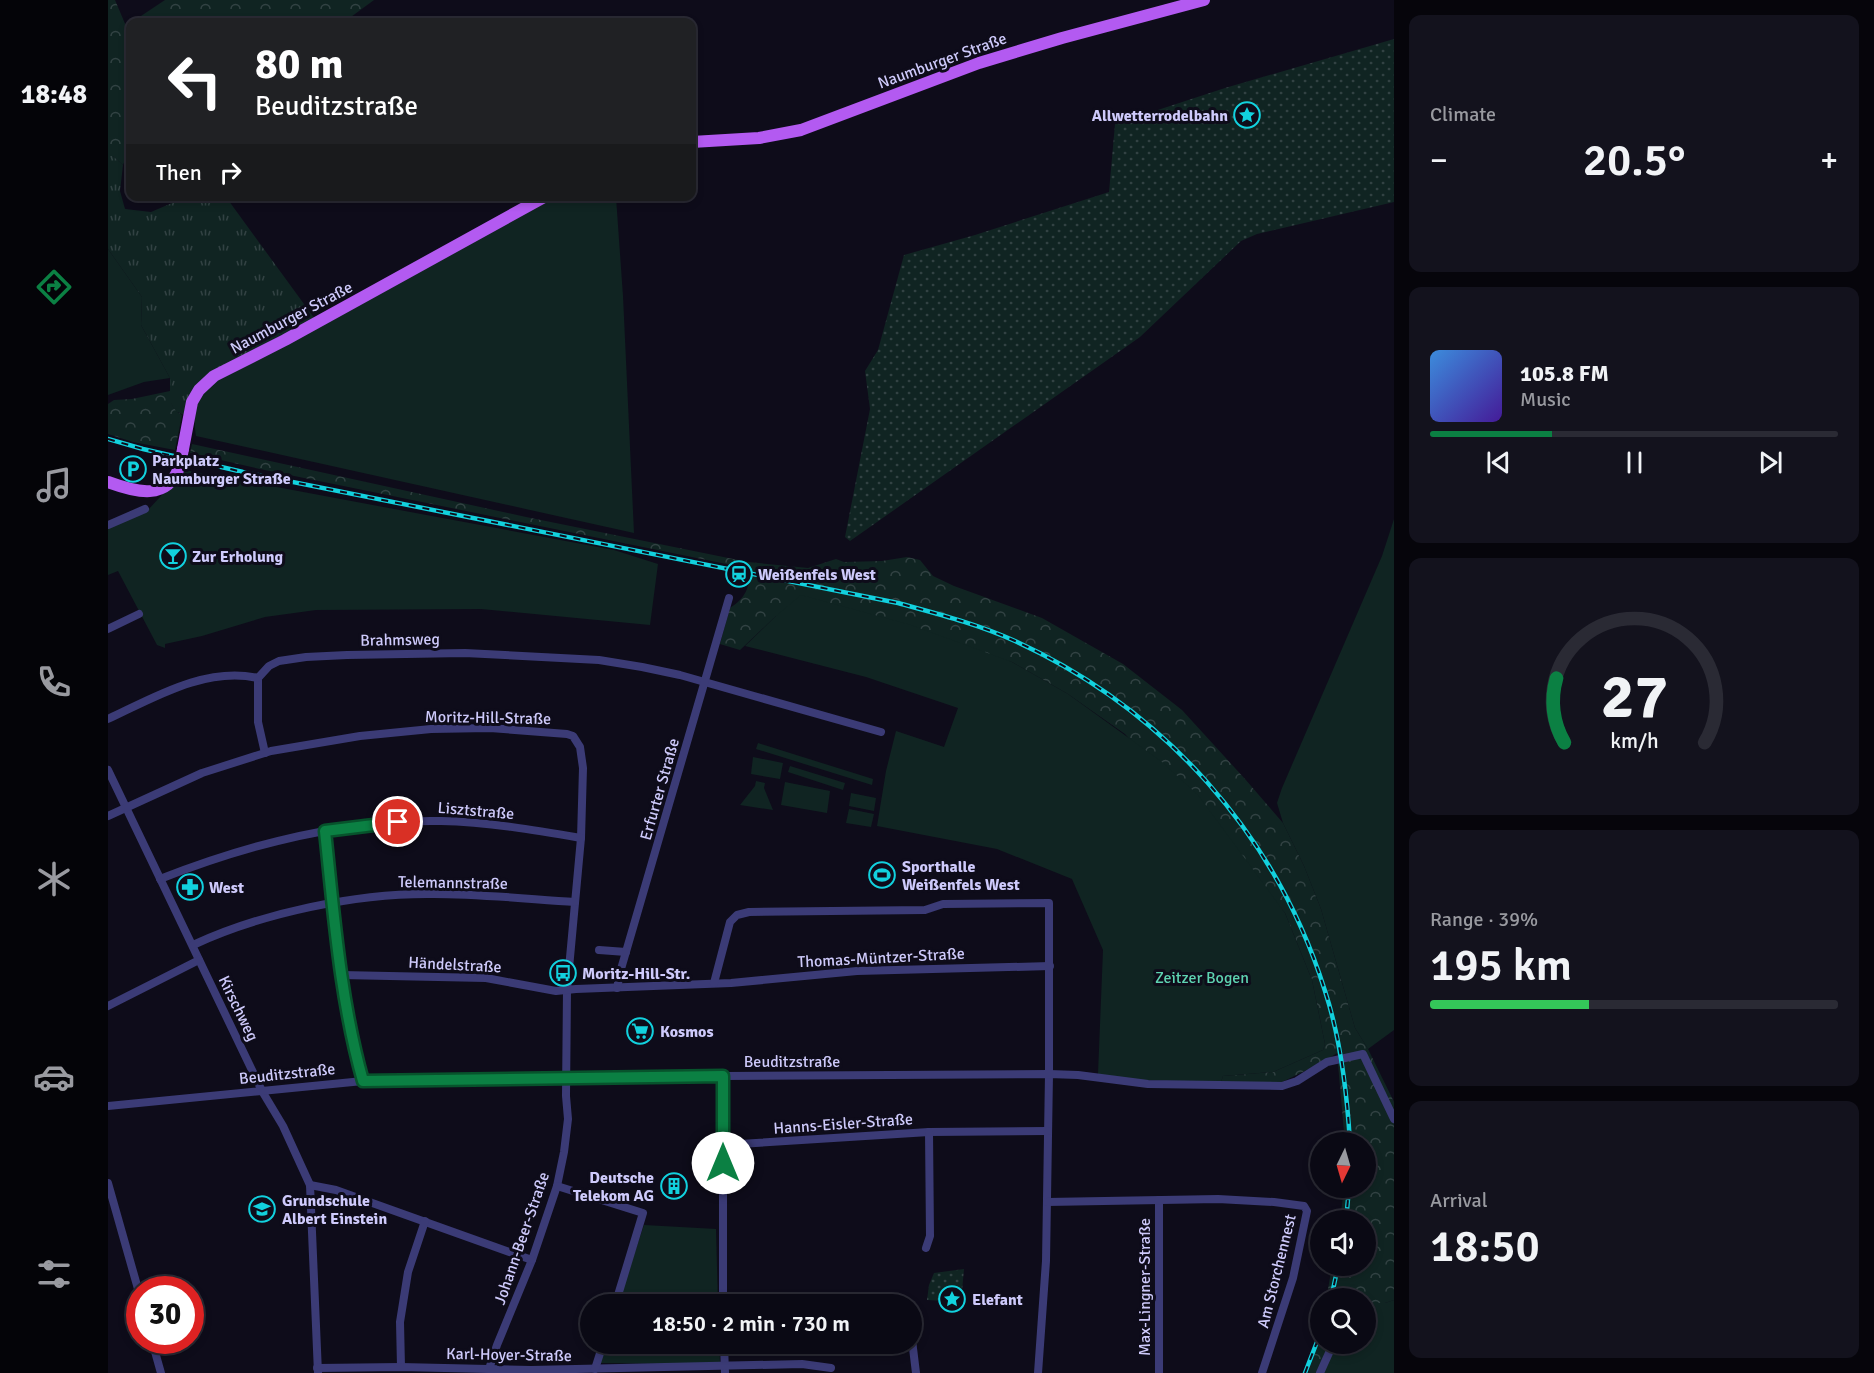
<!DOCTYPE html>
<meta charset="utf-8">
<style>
:root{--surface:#0a0914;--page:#13121d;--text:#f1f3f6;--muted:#999aa0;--line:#2a2a34;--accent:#0b8043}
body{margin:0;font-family:Signika,sans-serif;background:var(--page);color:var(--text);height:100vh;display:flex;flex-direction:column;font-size:22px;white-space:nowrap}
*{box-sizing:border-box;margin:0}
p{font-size:20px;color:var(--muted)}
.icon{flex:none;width:33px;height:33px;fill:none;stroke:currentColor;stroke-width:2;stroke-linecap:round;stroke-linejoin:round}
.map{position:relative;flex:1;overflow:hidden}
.drawer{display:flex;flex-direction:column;gap:15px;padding:15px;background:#06050b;width:480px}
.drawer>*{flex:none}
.hud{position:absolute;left:18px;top:18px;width:570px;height:183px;border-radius:12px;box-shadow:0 3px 9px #0003,0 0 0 2px var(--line);background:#202124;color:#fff;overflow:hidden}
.needle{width:39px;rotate:185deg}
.tools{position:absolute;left:1202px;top:1132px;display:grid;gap:12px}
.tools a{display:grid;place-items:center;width:66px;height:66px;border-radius:50%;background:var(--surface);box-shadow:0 3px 9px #0003,0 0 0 2px var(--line);font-size:30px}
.speed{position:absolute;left:18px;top:1276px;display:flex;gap:12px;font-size:30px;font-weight:700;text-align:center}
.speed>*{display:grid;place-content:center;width:78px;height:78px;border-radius:50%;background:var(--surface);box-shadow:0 3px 9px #0003,0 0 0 2px var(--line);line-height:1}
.speed .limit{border:9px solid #d22;background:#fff;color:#111}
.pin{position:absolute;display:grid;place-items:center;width:51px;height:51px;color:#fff;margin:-26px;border:3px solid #fff;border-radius:50%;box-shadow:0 2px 6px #0007}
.me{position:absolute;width:66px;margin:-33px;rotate:0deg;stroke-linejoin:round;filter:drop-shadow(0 0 4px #0008)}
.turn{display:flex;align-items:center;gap:21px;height:126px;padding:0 30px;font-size:27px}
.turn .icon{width:78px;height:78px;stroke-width:2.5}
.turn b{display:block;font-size:42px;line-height:51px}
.then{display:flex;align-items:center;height:57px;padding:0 30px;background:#0003;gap:12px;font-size:22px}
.big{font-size:45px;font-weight:600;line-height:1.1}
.drawer .widget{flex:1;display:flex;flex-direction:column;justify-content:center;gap:9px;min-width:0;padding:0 21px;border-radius:12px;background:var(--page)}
.drawer .dial{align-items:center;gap:0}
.dial svg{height:156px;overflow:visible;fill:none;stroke:var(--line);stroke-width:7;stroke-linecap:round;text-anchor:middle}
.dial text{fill:var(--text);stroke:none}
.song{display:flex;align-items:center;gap:18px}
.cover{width:72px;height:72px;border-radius:9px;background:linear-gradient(135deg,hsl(210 70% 55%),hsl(260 70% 35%))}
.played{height:6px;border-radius:3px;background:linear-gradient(90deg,var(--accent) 30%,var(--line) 30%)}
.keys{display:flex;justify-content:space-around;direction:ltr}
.heat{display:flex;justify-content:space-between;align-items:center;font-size:33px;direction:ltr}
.charge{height:9px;border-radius:4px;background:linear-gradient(90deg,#34c759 39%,var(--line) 0)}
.trip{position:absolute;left:472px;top:1294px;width:342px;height:60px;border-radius:30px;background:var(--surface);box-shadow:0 3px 9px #0003,0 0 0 2px var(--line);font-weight:600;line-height:60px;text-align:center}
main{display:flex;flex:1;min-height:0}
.dock{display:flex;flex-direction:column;width:108px;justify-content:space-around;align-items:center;background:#040408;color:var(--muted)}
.dock .icon{width:42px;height:42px}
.dock .on{color:var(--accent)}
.dock b{font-size:27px;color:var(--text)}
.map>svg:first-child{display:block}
.grass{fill:url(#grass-tufts)}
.forest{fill:url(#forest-crowns)}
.park{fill:url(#park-dots)}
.garden{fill:#102422}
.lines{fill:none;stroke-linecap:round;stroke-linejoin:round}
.minor{stroke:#3b3b76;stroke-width:8}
.primary{stroke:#b35af1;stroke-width:12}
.rail-casing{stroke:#12d1de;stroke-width:4.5}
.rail{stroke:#0e0c1a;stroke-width:2;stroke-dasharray:7;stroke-linecap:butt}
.primary-bridge{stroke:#b35af1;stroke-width:12}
.route-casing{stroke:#07532c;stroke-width:15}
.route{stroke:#0b8043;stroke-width:10}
.labels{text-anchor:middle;stroke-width:6;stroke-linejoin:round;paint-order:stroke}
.street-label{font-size:16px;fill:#cecafb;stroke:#0e0c1a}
.poi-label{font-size:16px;font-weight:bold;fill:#cecafb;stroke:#0e0c1a;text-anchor:start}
.park-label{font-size:16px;fill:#5ed3b1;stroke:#0e0c1a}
</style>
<main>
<nav class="dock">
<b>18:48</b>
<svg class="icon on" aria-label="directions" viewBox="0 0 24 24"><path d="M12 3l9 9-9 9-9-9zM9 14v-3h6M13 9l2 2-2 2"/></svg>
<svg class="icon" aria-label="music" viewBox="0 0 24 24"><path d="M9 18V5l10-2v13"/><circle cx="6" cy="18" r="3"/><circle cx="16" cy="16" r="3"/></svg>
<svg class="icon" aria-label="phone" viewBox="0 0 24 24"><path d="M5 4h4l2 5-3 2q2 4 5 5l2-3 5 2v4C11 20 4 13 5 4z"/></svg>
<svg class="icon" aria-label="climate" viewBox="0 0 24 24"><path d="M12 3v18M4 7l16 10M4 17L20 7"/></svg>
<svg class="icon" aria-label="car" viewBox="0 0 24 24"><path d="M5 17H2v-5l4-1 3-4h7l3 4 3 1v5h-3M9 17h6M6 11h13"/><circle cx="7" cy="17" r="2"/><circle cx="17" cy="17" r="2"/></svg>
<svg class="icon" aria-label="filters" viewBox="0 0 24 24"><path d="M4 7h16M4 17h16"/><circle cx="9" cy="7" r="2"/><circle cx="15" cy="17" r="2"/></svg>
</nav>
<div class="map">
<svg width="1286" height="1373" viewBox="0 0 1286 1373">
<defs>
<pattern id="grass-tufts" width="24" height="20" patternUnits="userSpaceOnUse" patternTransform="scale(1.5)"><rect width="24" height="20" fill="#102422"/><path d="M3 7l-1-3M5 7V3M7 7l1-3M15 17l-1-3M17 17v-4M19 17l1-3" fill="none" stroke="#324243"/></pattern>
<pattern id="forest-crowns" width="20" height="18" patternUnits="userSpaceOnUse" patternTransform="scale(1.5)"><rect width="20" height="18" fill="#102422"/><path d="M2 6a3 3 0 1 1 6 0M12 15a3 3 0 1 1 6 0" fill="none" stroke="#324243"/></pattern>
<pattern id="park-dots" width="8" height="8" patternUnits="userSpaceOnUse" patternTransform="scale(1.5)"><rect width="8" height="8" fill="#102422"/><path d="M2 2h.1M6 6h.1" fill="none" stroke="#324243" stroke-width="1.8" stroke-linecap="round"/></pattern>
</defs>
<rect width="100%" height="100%" fill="#0e0c1a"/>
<path class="grass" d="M0,156H5L15,165L12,191L17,209L43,212L78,197H118L212,326L85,419L67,411L62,401V378L33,325L34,297L0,249Z"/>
<g class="forest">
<path d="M0,0H7L18,26L22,24V147L15,165L5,156H0Z"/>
<path d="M57,0H266L236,22H24Z"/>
<path d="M62,391C62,402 64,410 74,415L67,450L25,442L0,434V404L6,400L24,399Z"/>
<path d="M84,444L418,517L640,562L700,568L728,559L736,562L774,561L799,557L812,560L825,576L846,586L934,618L1015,664L1074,710L1137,779L1175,823L1196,866L1213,909L1247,1028L1260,1049L1286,1102V1300L1277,1303H1257V1299H1225L1227,1295L1220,1289L1224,1266H1257V1221H1232L1236,1188H1257V1143H1237L1229,1053L1215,1062L1174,1082H1113L1115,1076L1165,1072L1215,1050L1217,1044L1204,980L1177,913L1017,734L960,694L904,662L668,616L632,650L612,644L622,608C638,598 641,588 643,569L152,469L82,453Z"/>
<path d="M1212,1338V1344H1221L1208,1373H1200Z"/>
</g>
<g class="park">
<path d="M1286,39V202L1149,234L1133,241L1032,337L742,541L737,537L762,409L757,371L770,350L796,255L867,235L1001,192L1007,124L1117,88Z"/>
<path d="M856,1269L853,1302L819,1300L821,1285L826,1273Z"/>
</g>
<g class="garden">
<path d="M445,197H508L515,296L526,533L88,436C83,405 93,395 117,377Z"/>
<path d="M0,249L34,297L33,325L62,378L36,382L0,395Z"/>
<path d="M77,470L506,550L550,564L542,625L373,609L208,610L157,617L94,636L57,644V648L49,645L10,571L0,575V528L39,511Z"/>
<path d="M1286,519V1030L1260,1049L1247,1028L1213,909L1196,866L1175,823L1169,803L1174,788L1274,556Z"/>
<path d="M693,595L803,625L904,662L960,694L1054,762L1090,795L1177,913L1204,980L1217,1044L1215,1050L1165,1072L1115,1076L1113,1082L1024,1080L990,1074L995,950L964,879L889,849L769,826L778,771L788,731L836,747L850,708L758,677L637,646L668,616Z"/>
<path d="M650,743L765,779L764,785L648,749Z"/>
<path d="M645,757L675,763L672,779L643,774Z"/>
<path d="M682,766L737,783L735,790L680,772Z"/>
<path d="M648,781L657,783L656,788L665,810L632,805L647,786Z"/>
<path d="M677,782L722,791L719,813L673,805Z"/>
<path d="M743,793L768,798L766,811L741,806Z"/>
<path d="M741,809L766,814L763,827L738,823Z"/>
<path d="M536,1225L608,1229L610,1305H509Z"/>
<path d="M1286,1300V1373H1208L1221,1344H1257V1303H1277Z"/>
<path d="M496,1344H611L612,1362L582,1364L489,1363Z"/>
</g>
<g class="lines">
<g class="minor">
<path d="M0,525L37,509"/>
<path d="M0,629L31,614"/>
<path d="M150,678V722L157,753"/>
<path d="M0,719C45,698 98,666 150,678L161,666L171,661L198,657L239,655L357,653L491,660L534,667L572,675L773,732"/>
<path d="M0,770L154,1091L175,1126L202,1185L210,1373"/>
<path d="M0,816L94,773L163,751L252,736L323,729L382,728L459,734L465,736L472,747L475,768L473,838L459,990L458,1096L460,1119L456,1152L449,1186L424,1260L389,1345L381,1369"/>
<path d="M217,831C227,915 233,999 255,1081"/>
<path d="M52,879C141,844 236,819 333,821C379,822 427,830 473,838"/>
<path d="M85,945C154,913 248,893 325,894C372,894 420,899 467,902"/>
<path d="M491,950L518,952"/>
<path d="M233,975L378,978L448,991L468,989L623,983L749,971L942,966"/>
<path d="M606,983L622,922L629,915L641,912L817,910L835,904L941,903V1074L938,1261L930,1373"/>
<path d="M509,988L513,969L621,598"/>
<path d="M0,1006L91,960"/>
<path d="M0,1106L255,1081L458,1077L941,1074L970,1075L1040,1084L1174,1086L1189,1081L1219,1062L1255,1054L1286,1119"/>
<path d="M615,1145L821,1132L940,1131"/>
<path d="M0,1183L32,1296"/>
<path d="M202,1185L228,1190L424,1260"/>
<path d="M449,1186L535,1213L507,1305"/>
<path d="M1051,1200V1373"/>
<path d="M939,1202L1110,1199L1166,1202L1196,1206L1199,1211L1185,1278L1154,1373"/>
<path d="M818,1248L822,1236L821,1132"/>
<path d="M615,1305V1076"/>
<path d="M804,1340L808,1373"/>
<path d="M44,1341L53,1373"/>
<path d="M616,1344L617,1373"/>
<path d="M293,1367L292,1322L300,1272L317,1221"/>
<path d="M209,1368L293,1367L423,1370L694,1364L723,1368"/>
<path d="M487,1369L495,1344"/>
<path d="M1212,1373L1225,1344"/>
</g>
<g class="primary">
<path d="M584,142L651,138L693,130L871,63L954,38L1096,0"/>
<path d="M75,449L84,402L91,390L106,376L177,340L438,196"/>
<path d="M0,482C27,492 60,502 72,465"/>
</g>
<g class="rail-casing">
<g id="rail">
<path d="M0,439L35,449L135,472L790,603C830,614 870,624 907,641C1056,709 1168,834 1217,991C1233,1040 1239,1092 1242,1143"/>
<path d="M1238,1221L1241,1188"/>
<path d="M1223,1299L1230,1266"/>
<path d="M1197,1373L1212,1334"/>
</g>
</g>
<use href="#rail" class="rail"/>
<path class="primary-bridge" d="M72,465L75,449"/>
</g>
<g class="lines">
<g class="route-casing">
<path id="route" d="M290,822L217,831C226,915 232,999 255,1081L615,1076V1163"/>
</g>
<use href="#route" class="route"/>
</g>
<defs>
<g id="sight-ring" transform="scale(1.35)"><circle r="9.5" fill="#0e0c1a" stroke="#12d1de" stroke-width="1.5"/><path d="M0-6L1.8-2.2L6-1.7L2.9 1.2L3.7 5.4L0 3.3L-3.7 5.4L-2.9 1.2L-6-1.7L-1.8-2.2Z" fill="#12d1de"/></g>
<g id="parking-ring" transform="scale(1.35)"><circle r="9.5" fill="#0e0c1a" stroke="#12d1de" stroke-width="1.5"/><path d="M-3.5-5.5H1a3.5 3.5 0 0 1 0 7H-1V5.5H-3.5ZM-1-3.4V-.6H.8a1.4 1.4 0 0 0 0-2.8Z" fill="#12d1de"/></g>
<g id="bar-ring" transform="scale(1.35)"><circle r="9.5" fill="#0e0c1a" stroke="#12d1de" stroke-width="1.5"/><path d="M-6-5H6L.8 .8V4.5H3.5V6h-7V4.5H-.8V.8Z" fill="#12d1de"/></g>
<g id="station-ring" transform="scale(1.35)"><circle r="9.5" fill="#0e0c1a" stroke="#12d1de" stroke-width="1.5"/><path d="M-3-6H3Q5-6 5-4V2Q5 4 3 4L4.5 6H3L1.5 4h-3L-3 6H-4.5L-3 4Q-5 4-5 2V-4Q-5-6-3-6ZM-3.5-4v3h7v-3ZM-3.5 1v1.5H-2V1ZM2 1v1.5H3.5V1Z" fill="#12d1de"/></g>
<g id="stadium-ring" transform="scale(1.35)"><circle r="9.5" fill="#0e0c1a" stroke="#12d1de" stroke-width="1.5"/><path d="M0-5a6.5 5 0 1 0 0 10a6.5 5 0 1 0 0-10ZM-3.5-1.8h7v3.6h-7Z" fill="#12d1de"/></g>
<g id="pharmacy-ring" transform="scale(1.35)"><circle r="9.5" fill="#0e0c1a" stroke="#12d1de" stroke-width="1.5"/><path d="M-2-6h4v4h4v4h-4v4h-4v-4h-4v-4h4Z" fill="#12d1de"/></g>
<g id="bus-ring" transform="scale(1.35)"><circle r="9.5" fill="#0e0c1a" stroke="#12d1de" stroke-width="1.5"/><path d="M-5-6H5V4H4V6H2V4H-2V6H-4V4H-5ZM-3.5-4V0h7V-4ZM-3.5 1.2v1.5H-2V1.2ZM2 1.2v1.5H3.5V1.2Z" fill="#12d1de"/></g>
<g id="supermarket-ring" transform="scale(1.35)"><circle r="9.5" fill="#0e0c1a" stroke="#12d1de" stroke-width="1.5"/><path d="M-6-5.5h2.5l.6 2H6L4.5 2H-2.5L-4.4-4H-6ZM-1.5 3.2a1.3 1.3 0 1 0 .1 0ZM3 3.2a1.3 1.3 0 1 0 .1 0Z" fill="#12d1de"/></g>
<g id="building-ring" transform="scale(1.35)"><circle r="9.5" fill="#0e0c1a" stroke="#12d1de" stroke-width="1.5"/><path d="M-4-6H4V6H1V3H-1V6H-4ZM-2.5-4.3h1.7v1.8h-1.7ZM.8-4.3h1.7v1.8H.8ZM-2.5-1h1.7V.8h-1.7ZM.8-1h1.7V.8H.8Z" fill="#12d1de"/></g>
<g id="school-ring" transform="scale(1.35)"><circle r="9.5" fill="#0e0c1a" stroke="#12d1de" stroke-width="1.5"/><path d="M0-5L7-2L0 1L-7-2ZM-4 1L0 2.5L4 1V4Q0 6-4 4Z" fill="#12d1de"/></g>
</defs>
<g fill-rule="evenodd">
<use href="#sight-ring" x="1139" y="115"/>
<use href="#parking-ring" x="25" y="469"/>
<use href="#bar-ring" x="65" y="556"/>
<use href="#station-ring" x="631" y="574"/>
<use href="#stadium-ring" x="774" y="875"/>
<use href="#pharmacy-ring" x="82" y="887"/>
<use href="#bus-ring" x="455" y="973"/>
<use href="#supermarket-ring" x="532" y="1031"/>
<use href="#building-ring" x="566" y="1186"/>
<use href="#school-ring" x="154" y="1209"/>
<use href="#sight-ring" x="844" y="1299"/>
</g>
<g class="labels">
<g class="street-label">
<text transform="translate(834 60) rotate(-20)" y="6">Naumburger Straße</text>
<text transform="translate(183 317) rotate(-28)" y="6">Naumburger Straße</text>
<text transform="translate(292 639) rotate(-1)" y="6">Brahmsweg</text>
<text transform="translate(380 717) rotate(1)" y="6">Moritz-Hill-Straße</text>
<text transform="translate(551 789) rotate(-74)" y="6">Erfurter Straße</text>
<text transform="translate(368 810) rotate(5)" y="6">Lisztstraße</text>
<text transform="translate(345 882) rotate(1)" y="6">Telemannstraße</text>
<text transform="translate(773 957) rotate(-3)" y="6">Thomas-Müntzer-Straße</text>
<text transform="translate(347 964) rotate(3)" y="6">Händelstraße</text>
<text transform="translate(131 1008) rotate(64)" y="6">Kirschweg</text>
<text x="684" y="1067">Beuditzstraße</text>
<text transform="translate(179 1073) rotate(-6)" y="6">Beuditzstraße</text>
<text transform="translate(735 1123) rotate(-4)" y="6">Hanns-Eisler-Straße</text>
<text transform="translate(413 1238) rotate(-71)" y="6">Johann-Beer-Straße</text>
<text transform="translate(1168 1271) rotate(-76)" y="6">Am Storchennest</text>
<text transform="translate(1036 1287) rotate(-90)" y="6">Max-Lingner-Straße</text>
<text transform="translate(401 1354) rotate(1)" y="6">Karl-Hoyer-Straße</text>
</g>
<g class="poi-label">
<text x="1120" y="121" text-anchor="end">Allwetterrodelbahn</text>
<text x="44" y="466">Parkplatz<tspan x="44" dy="18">Naumburger Straße</tspan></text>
<text x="84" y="562">Zur Erholung</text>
<text x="650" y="580">Weißenfels West</text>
<text x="794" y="872">Sporthalle<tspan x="794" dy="18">Weißenfels West</tspan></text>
<text x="101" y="893">West</text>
<text x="474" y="979">Moritz-Hill-Str.</text>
<text x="552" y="1037">Kosmos</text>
<text x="546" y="1183" text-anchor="end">Deutsche<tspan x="546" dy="18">Telekom AG</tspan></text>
<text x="174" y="1206">Grundschule<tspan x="174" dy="18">Albert Einstein</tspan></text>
<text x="864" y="1305">Elefant</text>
</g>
<g class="park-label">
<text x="1094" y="983">Zeitzer Bogen</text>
</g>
</g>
</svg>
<div class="tools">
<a><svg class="needle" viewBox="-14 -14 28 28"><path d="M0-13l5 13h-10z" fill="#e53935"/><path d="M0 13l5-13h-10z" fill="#999aa0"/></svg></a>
<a><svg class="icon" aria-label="sound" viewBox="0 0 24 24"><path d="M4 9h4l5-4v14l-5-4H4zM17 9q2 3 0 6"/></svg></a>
<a><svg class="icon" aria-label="search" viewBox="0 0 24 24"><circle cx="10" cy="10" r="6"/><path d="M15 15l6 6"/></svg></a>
</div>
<div class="speed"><div class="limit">30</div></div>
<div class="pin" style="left:290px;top:822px;background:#d93025"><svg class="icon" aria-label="arrive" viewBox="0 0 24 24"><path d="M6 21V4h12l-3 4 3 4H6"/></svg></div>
<svg class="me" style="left:615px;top:1163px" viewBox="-20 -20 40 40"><circle r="19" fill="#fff"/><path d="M0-13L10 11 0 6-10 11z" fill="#0b8043"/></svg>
<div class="trip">18:50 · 2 min · 730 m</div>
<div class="hud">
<div class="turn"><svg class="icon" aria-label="left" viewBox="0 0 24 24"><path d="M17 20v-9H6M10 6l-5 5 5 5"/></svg><div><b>80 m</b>Beuditzstraße</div></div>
<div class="then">Then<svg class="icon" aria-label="right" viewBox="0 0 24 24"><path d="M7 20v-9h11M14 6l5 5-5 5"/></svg></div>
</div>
</div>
<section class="drawer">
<div class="widget"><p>Climate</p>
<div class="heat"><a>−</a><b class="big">20.5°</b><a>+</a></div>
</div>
<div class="widget">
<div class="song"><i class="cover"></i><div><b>105.8 FM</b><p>Music</p></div></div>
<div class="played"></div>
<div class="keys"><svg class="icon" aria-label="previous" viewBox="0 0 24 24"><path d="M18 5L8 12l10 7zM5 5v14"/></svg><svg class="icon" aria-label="pause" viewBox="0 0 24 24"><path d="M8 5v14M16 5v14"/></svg><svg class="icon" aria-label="next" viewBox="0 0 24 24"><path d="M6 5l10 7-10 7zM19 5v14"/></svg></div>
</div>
<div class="widget dial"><svg viewBox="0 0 100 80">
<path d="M14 69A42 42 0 1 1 86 69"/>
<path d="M14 69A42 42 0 0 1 10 36" stroke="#0b8043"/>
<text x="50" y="56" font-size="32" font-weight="700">27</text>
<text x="50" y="72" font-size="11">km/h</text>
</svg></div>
<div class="widget"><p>Range · 39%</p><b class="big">195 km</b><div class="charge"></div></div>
<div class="widget"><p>Arrival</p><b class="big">18:50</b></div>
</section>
</main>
